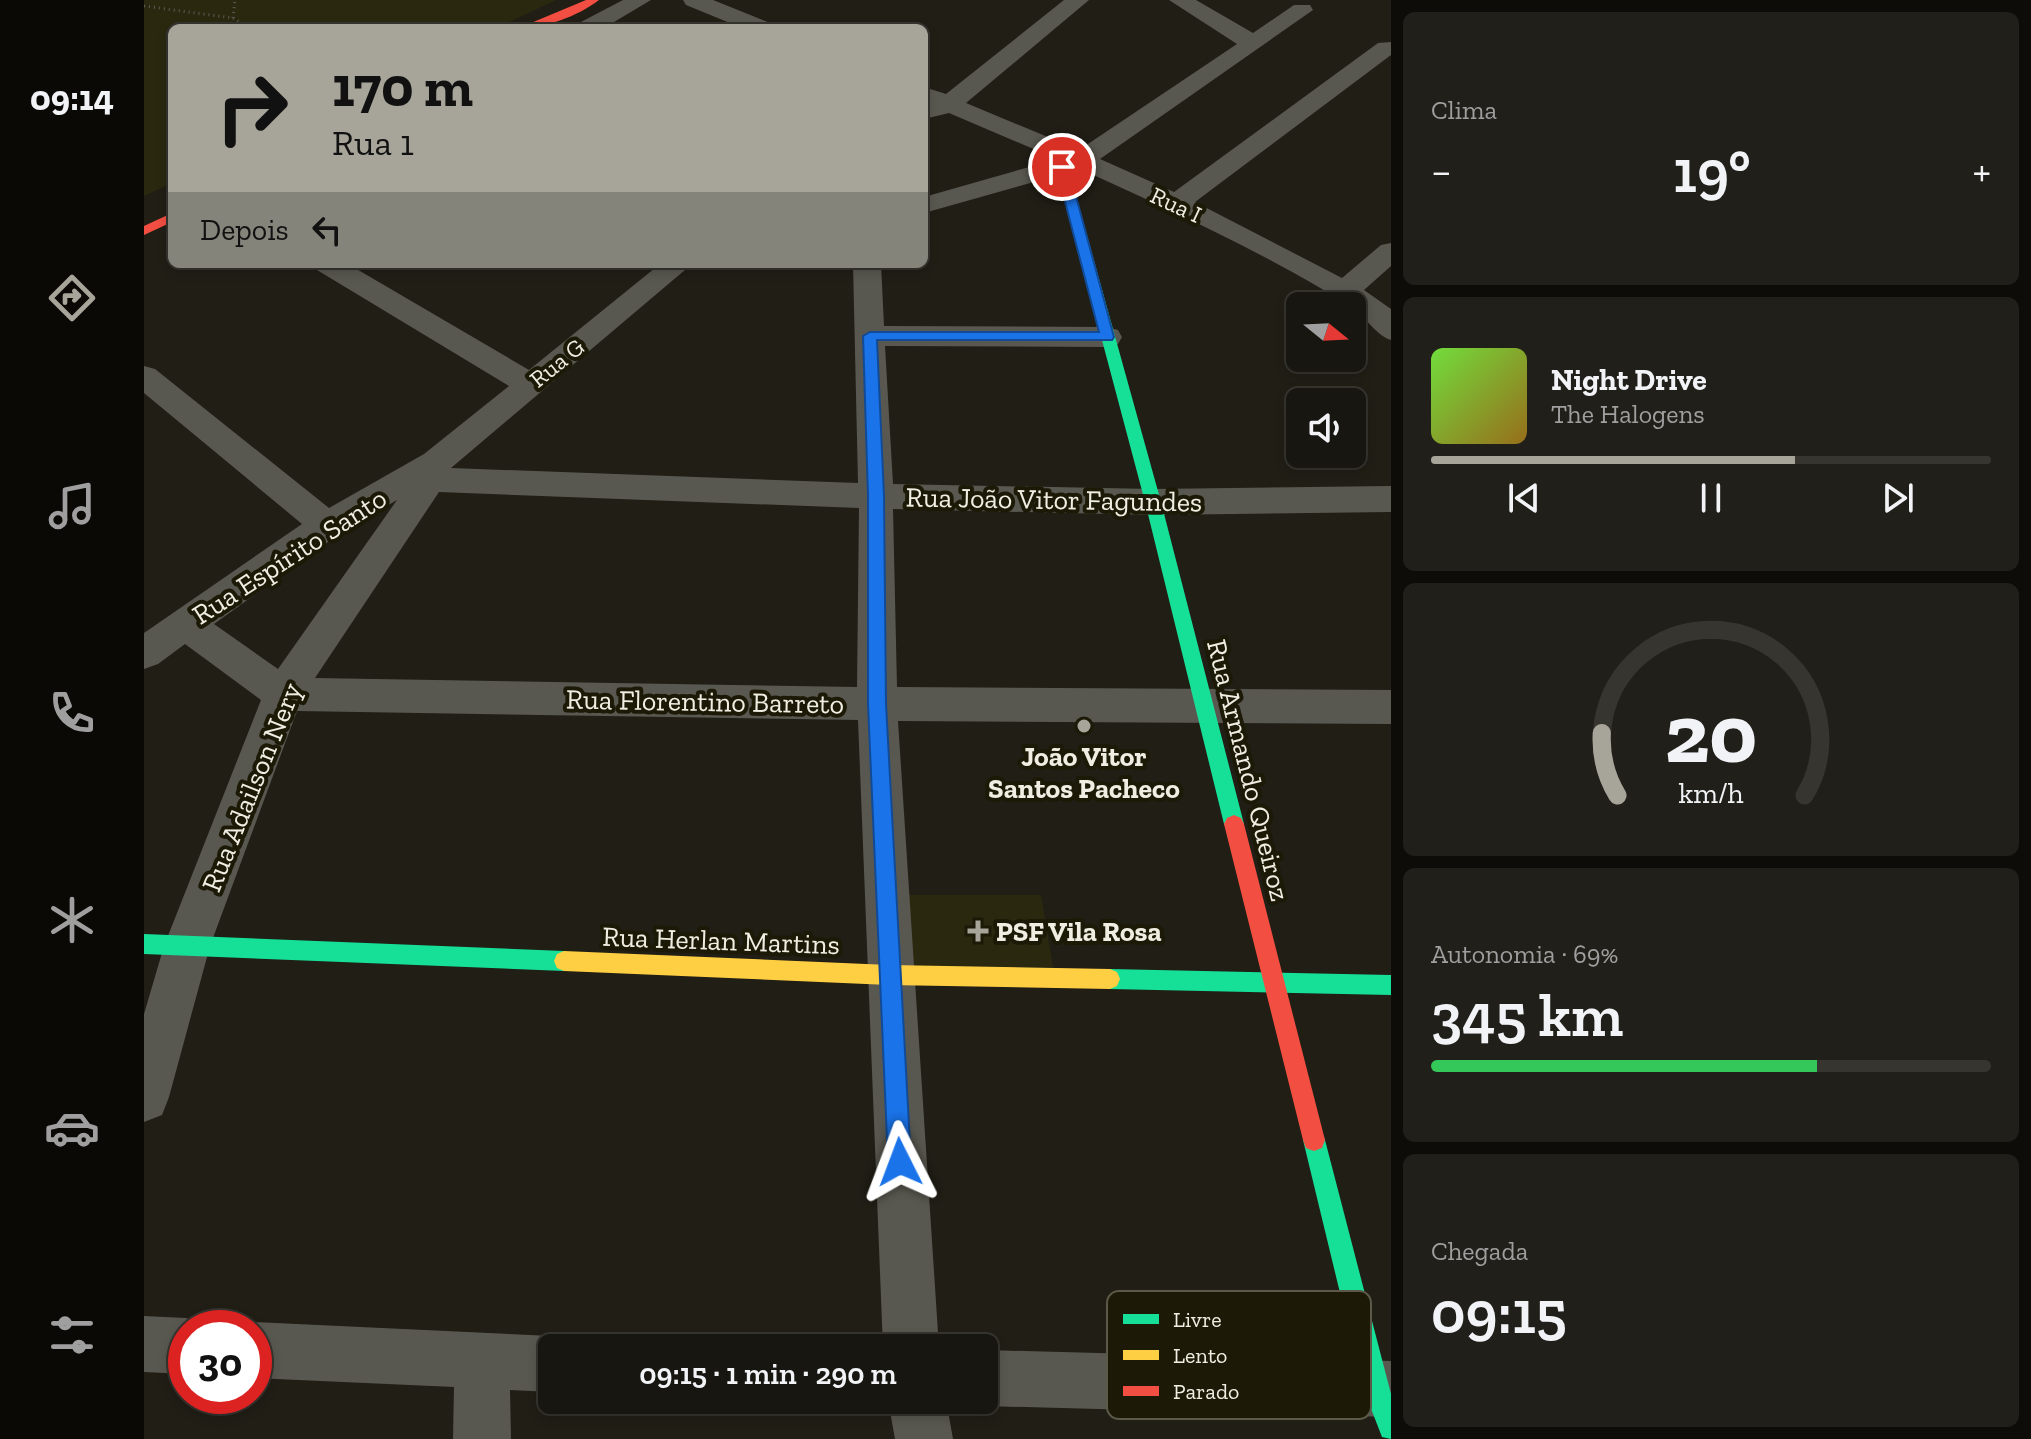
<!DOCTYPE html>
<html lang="pt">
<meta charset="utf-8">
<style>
:root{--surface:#181610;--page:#211f19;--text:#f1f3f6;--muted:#9f9f9f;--line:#363530;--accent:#a7a59a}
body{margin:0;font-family:"Zilla Slab",serif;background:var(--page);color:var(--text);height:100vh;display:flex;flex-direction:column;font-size:30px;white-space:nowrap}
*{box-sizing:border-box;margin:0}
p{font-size:26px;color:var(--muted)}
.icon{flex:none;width:44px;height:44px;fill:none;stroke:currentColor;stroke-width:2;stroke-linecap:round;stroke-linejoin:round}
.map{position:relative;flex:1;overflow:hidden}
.sheet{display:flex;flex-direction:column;gap:12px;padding:12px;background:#0d0c09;width:640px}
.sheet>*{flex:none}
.banner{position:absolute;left:24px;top:24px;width:760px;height:244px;border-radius:12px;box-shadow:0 4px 12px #0003,0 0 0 2px var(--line);background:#a7a59a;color:#111;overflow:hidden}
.needle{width:52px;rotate:108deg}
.buttons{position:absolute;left:1142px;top:292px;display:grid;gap:16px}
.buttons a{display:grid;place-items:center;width:80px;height:80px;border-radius:12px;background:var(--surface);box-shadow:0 4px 12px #0003,0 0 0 2px var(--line);font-size:40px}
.speed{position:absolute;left:24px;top:1310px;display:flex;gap:16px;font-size:40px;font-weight:700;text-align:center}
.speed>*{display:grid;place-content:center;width:104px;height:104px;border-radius:50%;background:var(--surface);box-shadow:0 4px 12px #0003,0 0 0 2px var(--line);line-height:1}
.speed .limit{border:12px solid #d22;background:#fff;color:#111}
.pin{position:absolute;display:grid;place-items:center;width:68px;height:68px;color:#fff;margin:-34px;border:4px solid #fff;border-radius:50%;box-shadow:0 2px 8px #0007}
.me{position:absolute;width:88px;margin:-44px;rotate:357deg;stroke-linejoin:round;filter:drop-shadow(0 0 6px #0008)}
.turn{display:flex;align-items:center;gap:28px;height:168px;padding:0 32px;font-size:36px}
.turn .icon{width:104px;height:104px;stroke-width:2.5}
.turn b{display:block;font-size:56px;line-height:68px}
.then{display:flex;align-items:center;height:76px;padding:0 32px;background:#0003;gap:16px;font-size:30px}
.big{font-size:60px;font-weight:600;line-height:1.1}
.sheet .card{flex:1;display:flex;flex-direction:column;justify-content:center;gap:12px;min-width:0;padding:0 28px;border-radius:12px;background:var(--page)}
.sheet .dial{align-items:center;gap:0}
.dial svg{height:208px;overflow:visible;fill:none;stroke:var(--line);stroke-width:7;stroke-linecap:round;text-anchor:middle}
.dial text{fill:var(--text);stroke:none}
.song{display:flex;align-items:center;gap:24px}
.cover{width:96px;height:96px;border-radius:12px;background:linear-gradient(135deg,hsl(100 70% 55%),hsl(40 70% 35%))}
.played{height:8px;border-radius:4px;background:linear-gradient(90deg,var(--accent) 65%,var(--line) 65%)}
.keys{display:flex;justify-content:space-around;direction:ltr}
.heat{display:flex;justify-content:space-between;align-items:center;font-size:44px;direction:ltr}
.charge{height:12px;border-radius:6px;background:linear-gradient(90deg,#34c759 69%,var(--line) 0)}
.trip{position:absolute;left:394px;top:1334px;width:460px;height:80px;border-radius:12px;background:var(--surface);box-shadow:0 4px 12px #0003,0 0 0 2px var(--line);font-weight:600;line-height:80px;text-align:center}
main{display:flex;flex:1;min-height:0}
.tab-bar{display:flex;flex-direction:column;width:144px;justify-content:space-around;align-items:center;background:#0a0906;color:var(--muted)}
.tab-bar .icon{width:56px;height:56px}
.tab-bar .current{color:var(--accent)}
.tab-bar b{font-size:36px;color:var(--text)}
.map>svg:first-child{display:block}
.built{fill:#2b2810}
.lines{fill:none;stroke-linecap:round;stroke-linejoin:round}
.path{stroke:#5c5b55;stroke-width:3;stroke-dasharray:1 4;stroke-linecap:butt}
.street{fill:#595850;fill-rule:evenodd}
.fast{fill:#16e098;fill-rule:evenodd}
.slow{fill:#ffcf43;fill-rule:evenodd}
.jam{fill:#f24e42;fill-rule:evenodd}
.route{fill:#1a73e8;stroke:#114b97;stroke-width:2}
.poi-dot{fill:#a7a59a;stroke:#1c1907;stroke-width:3}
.labels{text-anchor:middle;stroke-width:8;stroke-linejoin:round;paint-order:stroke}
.far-street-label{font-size:24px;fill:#f0eee2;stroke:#1c1907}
.street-label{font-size:28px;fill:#f0eee2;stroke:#1c1907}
.poi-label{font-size:28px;font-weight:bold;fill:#f0eee2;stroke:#1c1907}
.key{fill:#1c1907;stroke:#5c5949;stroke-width:2}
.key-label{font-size:22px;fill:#f0eee2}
</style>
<main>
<nav class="tab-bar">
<b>09:14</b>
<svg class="icon current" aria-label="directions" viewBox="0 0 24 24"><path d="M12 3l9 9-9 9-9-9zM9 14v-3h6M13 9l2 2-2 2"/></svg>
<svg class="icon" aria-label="music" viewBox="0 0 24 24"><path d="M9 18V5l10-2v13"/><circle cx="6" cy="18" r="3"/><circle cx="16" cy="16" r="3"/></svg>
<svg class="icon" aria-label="phone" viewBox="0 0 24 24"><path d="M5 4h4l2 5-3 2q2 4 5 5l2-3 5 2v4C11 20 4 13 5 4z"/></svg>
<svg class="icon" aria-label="climate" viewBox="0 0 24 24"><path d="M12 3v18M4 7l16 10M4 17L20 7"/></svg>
<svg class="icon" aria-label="car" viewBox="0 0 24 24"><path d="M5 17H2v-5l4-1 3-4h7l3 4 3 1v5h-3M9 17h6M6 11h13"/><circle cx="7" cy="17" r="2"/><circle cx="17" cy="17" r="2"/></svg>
<svg class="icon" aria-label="filters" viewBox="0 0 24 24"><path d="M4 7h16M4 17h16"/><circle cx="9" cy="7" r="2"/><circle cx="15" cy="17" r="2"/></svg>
</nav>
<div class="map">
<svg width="1247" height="1439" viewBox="0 0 1247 1439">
<rect width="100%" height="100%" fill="#201e15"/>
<g class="built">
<path d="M0,0H412L353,28H28V183L0,196Z"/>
<path d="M762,895H897L909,967H768Z"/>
</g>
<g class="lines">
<g class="path">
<path d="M0,6L89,18L105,28"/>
<path d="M89,18L91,0"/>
</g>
<g class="street">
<path d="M479,0H507L460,28H432L435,23Z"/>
<path d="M539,0H569L626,23L629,28H598L542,5Z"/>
<path d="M920,0H945L822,103L935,150L1093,44L1025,0H1052L1109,33L1150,5H1166L1169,10L956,159L1030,192L1234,43L1247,42V55L1051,202L1198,278L1237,245L1247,243V266L1220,290L1247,309V340C1231,335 1220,314 1206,306C1121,253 1027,210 936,169L780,213V197L913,159L805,113L780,119V106L784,104L780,103V87L802,94Z"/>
<path d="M169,264H204L385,370L516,264H548L307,468L714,483L709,264H737L740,326L963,327L974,330L978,337L974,344L963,347L741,346L749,484L1009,489L1247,486V512L1009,515L749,509L753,687L1247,690V724L754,721L795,1348H739L714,720L153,711L66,946L25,1097L18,1115L0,1122V1014L20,946L117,700L41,644L14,664L0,669V633L158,524L0,393V366L11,369L185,508L280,454L365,386L173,270ZM295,492L715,508L713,687L171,678ZM253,500L134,669L70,624L195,534Z"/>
<path d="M0,1316L42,1318L62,1326L42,1328V1374L0,1372Z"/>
<path d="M110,1322L408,1336L428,1344L429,1348H408V1392L366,1390L367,1439H309L310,1387L110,1378V1328H96Z"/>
<path d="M840,1350L1247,1361V1417L840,1406L825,1400H840Z"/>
<path d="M744,1400H802L809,1439H751Z"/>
</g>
<g class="fast">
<path d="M918,163L924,167L1017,502L1100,824L1097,830L1090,833L1083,830L1080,824L1001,502L912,167Z"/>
<path d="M0,934L420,951L427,954L430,961L427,968L420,971L0,954Z"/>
<path d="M966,969L1247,975V995L966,989L959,986L956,979L959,972Z"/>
<path d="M1170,1129L1178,1132L1181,1140L1247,1394V1439L1238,1437L1219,1388L1159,1140L1162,1132Z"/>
</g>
<path class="slow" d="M420,951L745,965L966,969L973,972L976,979L973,986L966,989L745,985L420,971L413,968L410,961L413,954Z"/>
<g class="jam">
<path d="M442,0H455C434,16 402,28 375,28Z"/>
<path d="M28,213V222L0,235V226Z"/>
<path d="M1090,815L1097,818L1100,824L1181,1140L1178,1148L1170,1151L1162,1148L1159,1140L1080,824L1083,818Z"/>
</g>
</g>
<path class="route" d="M918,163L924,167L970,337L968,340H733L740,496L742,704L767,1162L764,1170L756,1173L748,1170L744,1162L724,704V496L719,336L726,332H955L912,167Z"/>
<g class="poi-dot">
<circle cx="940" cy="726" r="8"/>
<path d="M830 919h8v8h8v8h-8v8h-8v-8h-8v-8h8z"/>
</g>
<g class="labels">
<g class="far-street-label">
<text transform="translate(1032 205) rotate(25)" y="8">Rua I</text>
<text transform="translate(413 363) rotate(-39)" y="8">Rua G</text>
</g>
<g class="street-label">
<text transform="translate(910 499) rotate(1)" y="10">Rua João Vitor Fagundes</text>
<text transform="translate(145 556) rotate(-33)" y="10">Rua Espírito Santo</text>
<text transform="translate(561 701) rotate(1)" y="10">Rua Florentino Barreto</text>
<text transform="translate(1105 770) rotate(76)" y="10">Rua Armando Queiroz</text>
<text transform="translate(107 787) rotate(-68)" y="10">Rua Adailson Nery</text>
<text transform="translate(577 940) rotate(2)" y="10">Rua Herlan Martins</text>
</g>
<g class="poi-label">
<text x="940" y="766">João Vitor<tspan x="940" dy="32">Santos Pacheco</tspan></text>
<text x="852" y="941" text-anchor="start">PSF Vila Rosa</text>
</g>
</g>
<rect x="963" y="1291" width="264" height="128" rx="12" class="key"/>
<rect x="979" y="1314" width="36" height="10" fill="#16e098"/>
<rect x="979" y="1350" width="36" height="10" fill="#ffcf43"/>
<rect x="979" y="1386" width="36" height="10" fill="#f24e42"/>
<g class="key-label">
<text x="1029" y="1327">Livre</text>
<text x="1029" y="1363">Lento</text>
<text x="1029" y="1399">Parado</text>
</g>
</svg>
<div class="buttons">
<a><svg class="needle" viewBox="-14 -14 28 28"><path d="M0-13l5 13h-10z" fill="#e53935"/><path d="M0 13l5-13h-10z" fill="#9f9f9f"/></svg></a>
<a><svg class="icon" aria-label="sound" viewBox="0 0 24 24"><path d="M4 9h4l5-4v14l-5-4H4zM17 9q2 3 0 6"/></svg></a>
</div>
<div class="speed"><div class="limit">30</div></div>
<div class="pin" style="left:918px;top:167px;background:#d93025"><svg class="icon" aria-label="arrive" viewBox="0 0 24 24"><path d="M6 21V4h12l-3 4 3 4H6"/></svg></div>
<svg class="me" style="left:756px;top:1162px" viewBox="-20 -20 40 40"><path d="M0-17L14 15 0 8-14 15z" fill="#1a73e8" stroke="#fff" stroke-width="4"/></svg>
<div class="trip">09:15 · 1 min · 290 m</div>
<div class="banner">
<div class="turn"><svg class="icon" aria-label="right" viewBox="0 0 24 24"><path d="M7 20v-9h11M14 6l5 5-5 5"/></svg><div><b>170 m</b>Rua 1</div></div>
<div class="then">Depois<svg class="icon" aria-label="left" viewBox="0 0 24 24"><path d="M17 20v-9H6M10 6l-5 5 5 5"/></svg></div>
</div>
</div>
<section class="sheet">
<div class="card"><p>Clima</p>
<div class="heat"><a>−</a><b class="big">19°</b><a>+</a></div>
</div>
<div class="card">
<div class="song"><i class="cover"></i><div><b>Night Drive</b><p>The Halogens</p></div></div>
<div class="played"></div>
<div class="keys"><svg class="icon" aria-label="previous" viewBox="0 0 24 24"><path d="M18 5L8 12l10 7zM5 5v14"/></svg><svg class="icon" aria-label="pause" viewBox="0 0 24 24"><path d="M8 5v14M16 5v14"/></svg><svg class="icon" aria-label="next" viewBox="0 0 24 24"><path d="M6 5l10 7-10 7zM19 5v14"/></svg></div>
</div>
<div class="card dial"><svg viewBox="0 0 100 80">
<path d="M14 69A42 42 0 1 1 86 69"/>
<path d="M14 69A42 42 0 0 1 8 45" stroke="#a7a59a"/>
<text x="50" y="56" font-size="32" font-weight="700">20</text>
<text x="50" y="72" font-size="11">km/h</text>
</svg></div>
<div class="card"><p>Autonomia · 69%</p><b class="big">345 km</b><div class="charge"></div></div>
<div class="card"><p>Chegada</p><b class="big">09:15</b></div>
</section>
</main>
